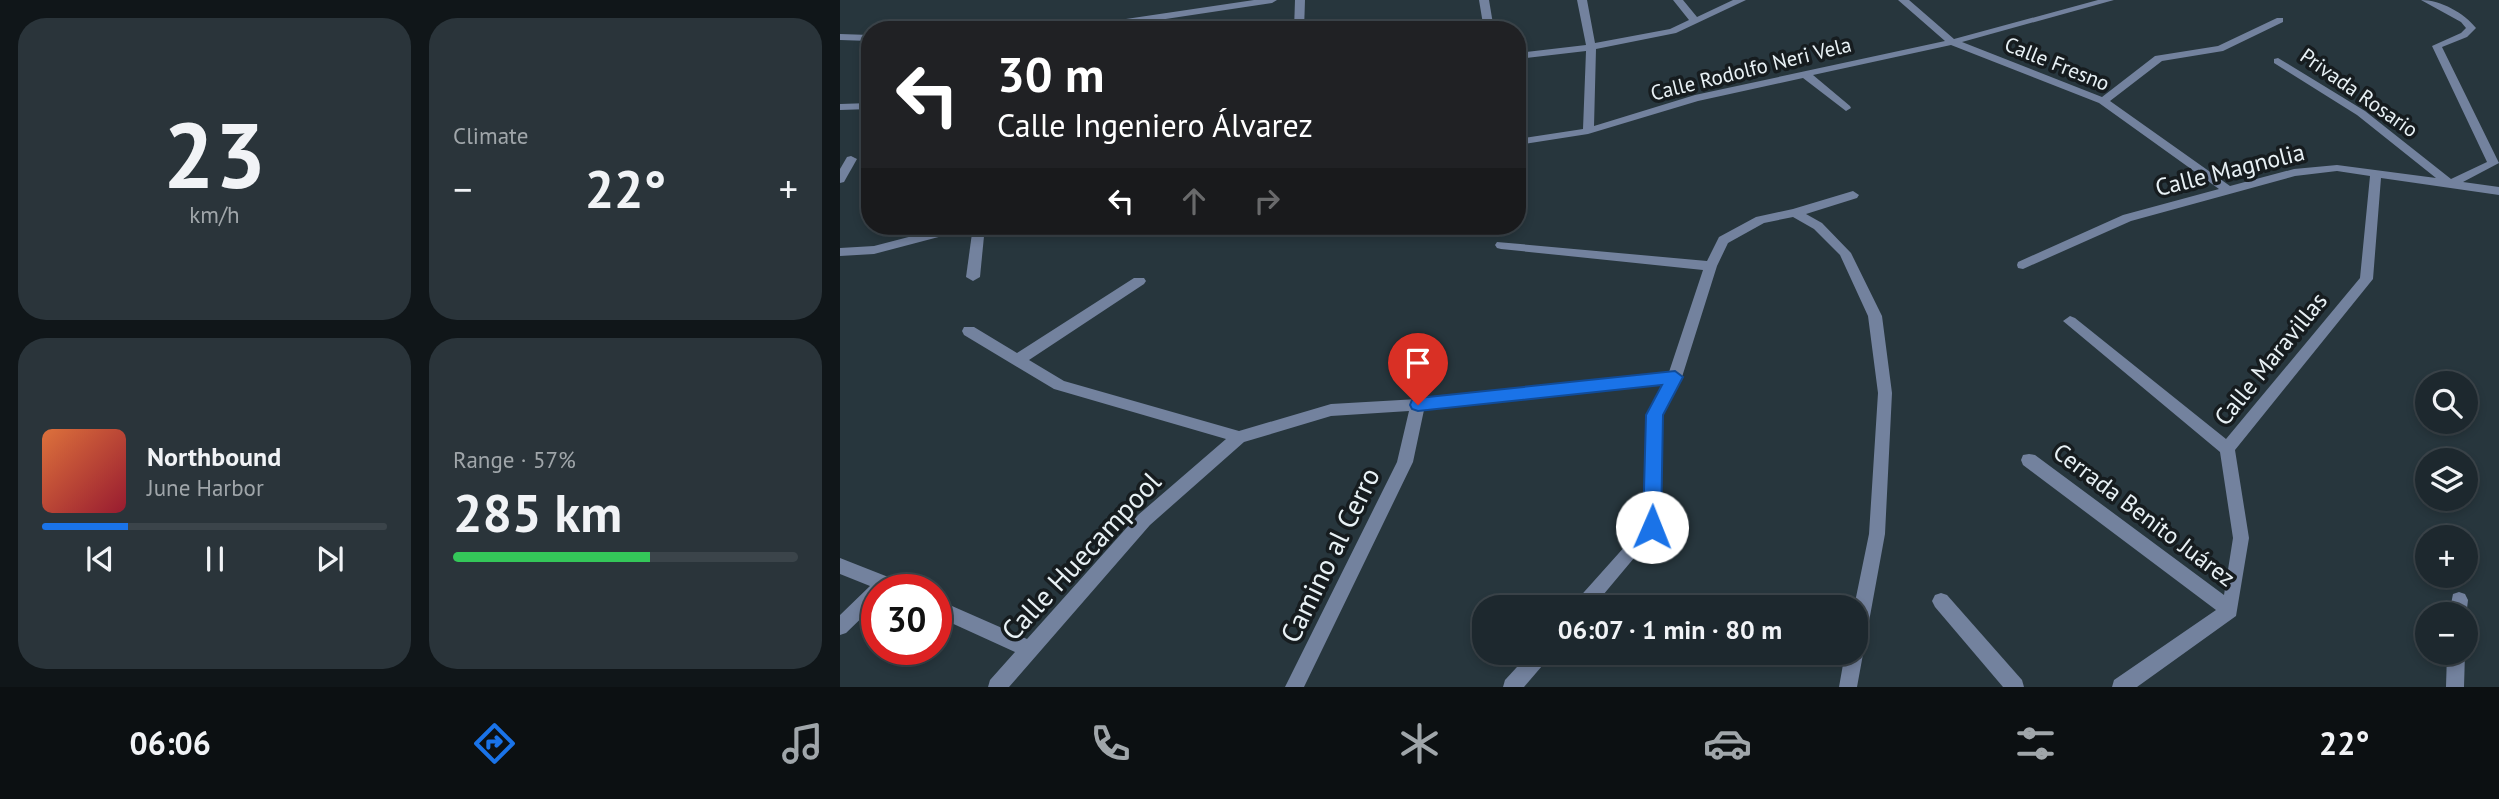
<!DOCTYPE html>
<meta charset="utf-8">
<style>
:root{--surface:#1d282e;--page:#2a343a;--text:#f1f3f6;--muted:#a0a6aa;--line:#3b444a;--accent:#1a73e8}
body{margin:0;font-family:"PT Sans",sans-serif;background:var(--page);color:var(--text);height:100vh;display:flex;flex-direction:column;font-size:26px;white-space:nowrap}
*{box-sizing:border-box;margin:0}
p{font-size:23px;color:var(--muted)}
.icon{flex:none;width:38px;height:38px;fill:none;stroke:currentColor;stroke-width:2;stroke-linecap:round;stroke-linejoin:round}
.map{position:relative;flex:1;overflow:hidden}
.drawer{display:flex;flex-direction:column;gap:18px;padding:18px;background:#101619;width:840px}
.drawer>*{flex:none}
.hud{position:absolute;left:21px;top:21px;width:665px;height:214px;border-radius:28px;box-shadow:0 4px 10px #0003,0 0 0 2px var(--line);background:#202124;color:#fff;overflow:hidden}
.tools{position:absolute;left:1575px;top:371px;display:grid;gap:14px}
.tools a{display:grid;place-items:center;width:63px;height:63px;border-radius:50%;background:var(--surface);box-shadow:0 4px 10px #0003,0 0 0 2px var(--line);font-size:35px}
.speed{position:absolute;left:21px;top:574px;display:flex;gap:14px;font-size:35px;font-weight:700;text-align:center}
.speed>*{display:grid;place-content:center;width:91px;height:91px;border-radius:50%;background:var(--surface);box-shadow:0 4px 10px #0003,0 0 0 2px var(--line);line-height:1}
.speed .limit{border:10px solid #d22;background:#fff;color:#111}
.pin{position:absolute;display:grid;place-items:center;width:60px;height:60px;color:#fff;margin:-72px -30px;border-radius:50% 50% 50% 0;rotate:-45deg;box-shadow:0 0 7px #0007}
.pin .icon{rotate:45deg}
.me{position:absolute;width:77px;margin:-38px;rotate:1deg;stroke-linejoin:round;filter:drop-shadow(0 0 5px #0008)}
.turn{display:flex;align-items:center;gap:24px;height:147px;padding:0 21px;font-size:32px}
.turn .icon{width:91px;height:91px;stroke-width:2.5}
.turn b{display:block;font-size:49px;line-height:60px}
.lanes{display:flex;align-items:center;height:66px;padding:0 21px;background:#0003;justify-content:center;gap:35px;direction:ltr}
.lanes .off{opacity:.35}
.big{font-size:52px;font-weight:700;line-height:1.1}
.drawer .card{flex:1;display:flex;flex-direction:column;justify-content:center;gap:10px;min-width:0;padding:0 24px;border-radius:28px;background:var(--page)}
.drawer .dial{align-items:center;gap:0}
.dial b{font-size:91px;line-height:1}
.song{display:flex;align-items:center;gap:21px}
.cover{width:84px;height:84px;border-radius:10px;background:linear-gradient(135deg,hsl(20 70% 55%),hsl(350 70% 35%))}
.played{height:7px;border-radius:4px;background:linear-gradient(90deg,var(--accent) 25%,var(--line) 25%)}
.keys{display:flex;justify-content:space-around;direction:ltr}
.heat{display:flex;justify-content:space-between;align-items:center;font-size:38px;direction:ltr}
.charge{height:10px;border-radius:5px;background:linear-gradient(90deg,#34c759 57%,var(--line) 0)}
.drawer .tiles{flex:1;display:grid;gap:18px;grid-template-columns:repeat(2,1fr)}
.trip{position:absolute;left:632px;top:595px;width:396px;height:70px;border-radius:28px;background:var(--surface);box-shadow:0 4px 10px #0003,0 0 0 2px var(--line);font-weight:700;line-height:70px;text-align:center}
.menu{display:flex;height:112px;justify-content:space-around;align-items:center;background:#0c1012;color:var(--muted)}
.menu .icon{width:49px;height:49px}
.menu .selected{color:var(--accent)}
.menu b{font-size:32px;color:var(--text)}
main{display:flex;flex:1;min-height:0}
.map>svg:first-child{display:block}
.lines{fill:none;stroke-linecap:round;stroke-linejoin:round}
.minor{fill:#73829e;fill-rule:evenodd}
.route{fill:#1a73e8;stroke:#114b97;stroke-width:2}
.labels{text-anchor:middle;stroke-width:7;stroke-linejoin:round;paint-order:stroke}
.far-street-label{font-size:21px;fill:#e8f1f5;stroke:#161c1f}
.street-label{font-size:24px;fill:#e8f1f5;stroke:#161c1f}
.near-street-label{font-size:28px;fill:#e8f1f5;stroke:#161c1f}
</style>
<main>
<section class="drawer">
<div class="tiles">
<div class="card dial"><b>23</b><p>km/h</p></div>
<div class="card"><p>Climate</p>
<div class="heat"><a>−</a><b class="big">22°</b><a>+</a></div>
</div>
<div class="card">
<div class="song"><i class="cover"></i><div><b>Northbound</b><p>June Harbor</p></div></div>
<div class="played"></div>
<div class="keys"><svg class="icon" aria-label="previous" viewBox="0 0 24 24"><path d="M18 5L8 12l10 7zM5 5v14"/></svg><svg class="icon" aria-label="pause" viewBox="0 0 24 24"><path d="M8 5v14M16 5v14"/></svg><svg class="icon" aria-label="next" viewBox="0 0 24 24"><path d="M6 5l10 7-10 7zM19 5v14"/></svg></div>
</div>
<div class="card"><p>Range · 57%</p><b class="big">285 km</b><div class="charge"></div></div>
</div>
</section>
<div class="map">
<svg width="1659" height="687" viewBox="0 0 1659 687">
<rect width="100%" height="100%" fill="#27363d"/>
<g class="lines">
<g class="minor">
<path d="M414,0H437L432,3L259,29L201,30L206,27L259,23Z"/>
<path d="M455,0H465L464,30H454Z"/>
<path d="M639,0H649L654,30H644Z"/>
<path d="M737,0H747L755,43L830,29L849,20L833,0H843L857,17L893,0H906L836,33L756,49L754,126L855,95L1105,41L1058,0H1069L1114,39L1258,0H1274L1122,42L1262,97L1315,56L1378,46L1437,18H1443V22L1383,51L1322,61L1270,101L1390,186L1454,169L1497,165L1596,178L1517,115L1434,63V59L1438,58L1525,111L1611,179L1647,162L1592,46L1621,33L1626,28L1621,22L1581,0C1601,0 1624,13 1636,28L1627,37L1602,47L1659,163L1623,182L1659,187V195L1541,178L1533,279L1395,450L1409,538L1396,616L1297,687H1272L1274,680L1376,610L1183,465L1181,460L1183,455L1189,454L1195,455L1384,595L1393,538L1380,452L1223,321L1230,316L1235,318L1386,439L1520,278L1530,176L1497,171L1455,176L1291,221L1183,269L1178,268L1177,265L1178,262L1283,215L1379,189L1259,103L1111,45L973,75L1010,106L1011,108L1006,111L963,78L858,101L748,134L677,145V139L743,129L746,51L677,59V53L746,45Z"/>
<path d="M0,34L30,35V41L0,40Z"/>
<path d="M30,103V109L0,110V104Z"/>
<path d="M11,156L17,159L4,182L0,183V169L7,157Z"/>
<path d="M1013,191L1019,195L1017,198L966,214L982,223L1011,253L1042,316L1052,393L1045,534L1017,687H999L1005,653H1015L1014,607L1029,534L1038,393L1028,316L1000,255L974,229L953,217L924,223L888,243L877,266L842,377L822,415L820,527L753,607H733L736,601L804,525L806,415L824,384L584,410L573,462L464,687H445L557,462L569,411L491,416L404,442L310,525L169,687H148L150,680L175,652L96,616V599L187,639L298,515L386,439L214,389L124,335L122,331L124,327H134L177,353L294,278H304L306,281L304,284L189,360L224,381L399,431L491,404L578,399L829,372L863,270L661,249L657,248L655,245L657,242L867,261L879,237L916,217L953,209Z"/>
<path d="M111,226H131L129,229L34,254L0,256V248L34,246Z"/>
<path d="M133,226H145L140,277L133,281L126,277Z"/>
<path d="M0,558L66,584L69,590H37V603L6,633L0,635V615L30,586L0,574Z"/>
<path d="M1619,592L1625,594L1628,600L1626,617V614H1609L1613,594Z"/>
<path d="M1101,593L1107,595L1182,680L1184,687H1163L1095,607L1092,601L1095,595Z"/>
<path d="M690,653H711L708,659L684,687H663L665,680Z"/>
<path d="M1607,653H1625L1624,687H1606Z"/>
</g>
</g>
<path class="route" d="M835,371L843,377L823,415L821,527L819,533L812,535L805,533L803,527L806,415L822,385L578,411L572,409L570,405L572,400L578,398Z"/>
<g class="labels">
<g class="far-street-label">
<text transform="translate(1217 64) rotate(22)" y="7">Calle Fresno</text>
<text transform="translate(911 69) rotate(-14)" y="7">Calle Rodolfo Neri Vela</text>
<text transform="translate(1519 93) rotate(35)" y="7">Privada Rosario</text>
</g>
<g class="street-label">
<text transform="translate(1390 170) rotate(-14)" y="8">Calle Magnolia</text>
<text transform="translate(1431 359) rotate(-51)" y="8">Calle Maravillas</text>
<text transform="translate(1304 515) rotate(37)" y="8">Cerrada Benito Juárez</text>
</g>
<g class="near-street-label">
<text transform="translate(490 555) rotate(-64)" y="10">Camino al Cerro</text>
<text transform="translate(241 556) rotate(-47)" y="10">Calle Huecampool</text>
</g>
</g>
</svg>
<div class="tools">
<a><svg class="icon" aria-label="search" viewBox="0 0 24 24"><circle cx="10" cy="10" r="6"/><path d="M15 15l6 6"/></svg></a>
<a><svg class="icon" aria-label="layers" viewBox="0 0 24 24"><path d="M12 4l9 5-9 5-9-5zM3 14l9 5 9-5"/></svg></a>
<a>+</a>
<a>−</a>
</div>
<div class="speed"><div class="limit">30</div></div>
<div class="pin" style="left:578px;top:405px;background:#d93025"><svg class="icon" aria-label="arrive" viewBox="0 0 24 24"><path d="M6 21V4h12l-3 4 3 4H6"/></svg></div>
<svg class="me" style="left:812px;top:527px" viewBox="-20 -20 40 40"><circle r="19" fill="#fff"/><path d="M0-13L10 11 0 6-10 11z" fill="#1a73e8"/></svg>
<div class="trip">06:07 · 1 min · 80 m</div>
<div class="hud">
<div class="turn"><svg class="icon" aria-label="left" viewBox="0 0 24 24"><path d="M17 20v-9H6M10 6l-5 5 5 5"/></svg><div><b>30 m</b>Calle Ingeniero Álvarez</div></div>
<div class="lanes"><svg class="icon" aria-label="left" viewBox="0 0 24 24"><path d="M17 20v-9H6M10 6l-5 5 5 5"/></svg><svg class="icon off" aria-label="ahead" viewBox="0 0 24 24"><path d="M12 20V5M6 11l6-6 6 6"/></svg><svg class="icon off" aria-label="right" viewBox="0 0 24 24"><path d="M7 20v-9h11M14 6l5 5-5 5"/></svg></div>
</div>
</div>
</main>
<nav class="menu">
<b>06:06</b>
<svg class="icon selected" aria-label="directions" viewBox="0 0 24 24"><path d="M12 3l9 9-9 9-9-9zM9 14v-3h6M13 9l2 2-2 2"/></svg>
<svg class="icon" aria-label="music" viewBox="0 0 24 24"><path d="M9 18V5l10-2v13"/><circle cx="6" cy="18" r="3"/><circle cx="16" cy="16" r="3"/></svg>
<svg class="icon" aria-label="phone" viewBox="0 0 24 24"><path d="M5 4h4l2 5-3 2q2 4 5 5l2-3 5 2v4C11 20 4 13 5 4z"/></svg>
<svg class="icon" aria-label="climate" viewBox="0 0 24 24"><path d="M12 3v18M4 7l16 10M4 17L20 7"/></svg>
<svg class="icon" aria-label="car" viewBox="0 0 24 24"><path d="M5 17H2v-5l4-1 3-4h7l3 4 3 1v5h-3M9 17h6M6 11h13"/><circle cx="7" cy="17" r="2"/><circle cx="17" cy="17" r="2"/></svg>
<svg class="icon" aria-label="filters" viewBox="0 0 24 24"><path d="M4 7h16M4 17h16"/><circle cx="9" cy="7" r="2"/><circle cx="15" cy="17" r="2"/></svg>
<b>22°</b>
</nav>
